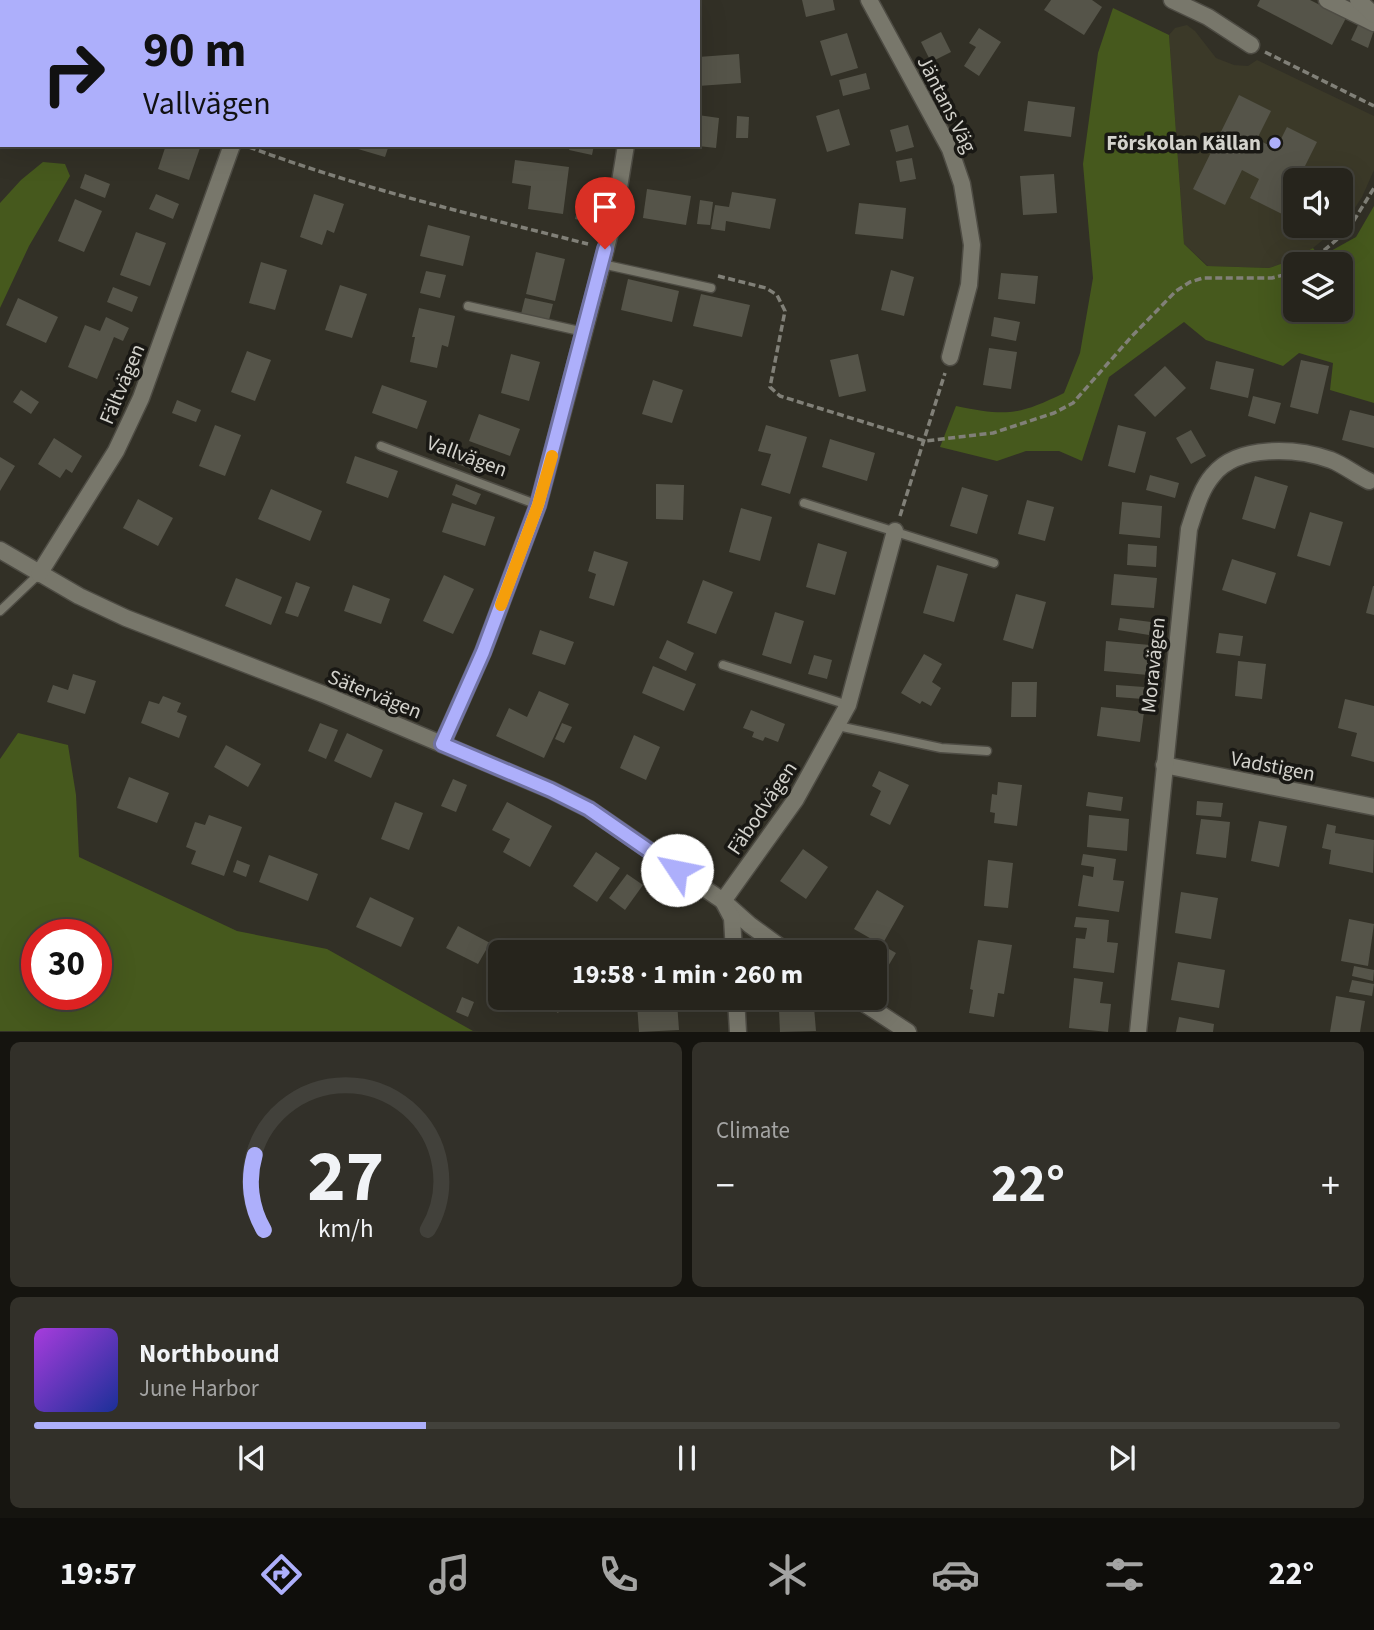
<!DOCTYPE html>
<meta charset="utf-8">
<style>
:root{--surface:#26241c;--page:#323029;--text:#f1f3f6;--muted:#a4a4a3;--line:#42413b;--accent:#adaffb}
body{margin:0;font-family:"Source Sans 3",sans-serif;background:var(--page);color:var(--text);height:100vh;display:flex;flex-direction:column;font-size:26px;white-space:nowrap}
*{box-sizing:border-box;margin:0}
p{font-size:23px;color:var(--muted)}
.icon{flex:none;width:38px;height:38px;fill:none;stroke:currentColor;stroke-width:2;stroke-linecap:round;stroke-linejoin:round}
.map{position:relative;height:1032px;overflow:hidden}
.panel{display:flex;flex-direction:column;gap:10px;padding:10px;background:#15140f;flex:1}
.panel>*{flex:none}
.top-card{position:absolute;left:0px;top:0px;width:700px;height:147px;box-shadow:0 7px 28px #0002,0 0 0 2px var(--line);background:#adaffb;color:#111;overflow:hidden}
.tools{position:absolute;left:1283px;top:168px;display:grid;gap:14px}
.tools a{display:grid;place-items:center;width:70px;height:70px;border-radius:10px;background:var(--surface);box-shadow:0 7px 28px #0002,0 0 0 2px var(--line);font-size:35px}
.speed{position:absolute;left:21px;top:919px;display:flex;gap:14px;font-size:35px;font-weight:700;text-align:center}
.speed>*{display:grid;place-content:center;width:91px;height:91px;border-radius:50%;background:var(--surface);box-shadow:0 7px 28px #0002,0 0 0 2px var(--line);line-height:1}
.speed .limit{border:10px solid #d22;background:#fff;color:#111}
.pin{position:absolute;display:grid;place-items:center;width:60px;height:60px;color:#fff;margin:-72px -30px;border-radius:50% 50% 50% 0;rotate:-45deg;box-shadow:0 0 7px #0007}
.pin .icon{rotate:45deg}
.me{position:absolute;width:77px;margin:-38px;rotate:304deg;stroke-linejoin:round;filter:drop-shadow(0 0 5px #0008)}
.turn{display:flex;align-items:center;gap:24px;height:147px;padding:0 28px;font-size:32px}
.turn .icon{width:91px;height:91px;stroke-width:2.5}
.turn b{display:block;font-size:49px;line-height:60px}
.big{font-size:52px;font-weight:700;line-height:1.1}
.panel .tile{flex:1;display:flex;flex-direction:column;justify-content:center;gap:10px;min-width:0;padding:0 24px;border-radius:10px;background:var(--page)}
.panel .dial{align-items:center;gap:0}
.dial svg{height:182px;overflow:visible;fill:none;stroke:var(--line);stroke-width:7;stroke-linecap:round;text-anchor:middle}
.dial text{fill:var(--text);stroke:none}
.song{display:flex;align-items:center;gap:21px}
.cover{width:84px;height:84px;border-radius:10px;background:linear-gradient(135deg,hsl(280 70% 55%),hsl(230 70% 35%))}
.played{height:7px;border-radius:4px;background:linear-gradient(90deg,var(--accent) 30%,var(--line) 30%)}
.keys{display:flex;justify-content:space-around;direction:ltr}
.heat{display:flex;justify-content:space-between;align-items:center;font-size:38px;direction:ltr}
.panel .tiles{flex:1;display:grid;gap:10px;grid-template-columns:1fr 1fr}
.tile:last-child{grid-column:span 2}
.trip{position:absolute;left:488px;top:940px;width:399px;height:70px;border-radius:10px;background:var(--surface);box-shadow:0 7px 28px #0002,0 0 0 2px var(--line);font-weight:700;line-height:70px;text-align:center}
.dock{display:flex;height:112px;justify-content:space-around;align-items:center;background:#0f0e0b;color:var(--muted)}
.dock .icon{width:49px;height:49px}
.dock .selected{color:var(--accent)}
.dock b{font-size:32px;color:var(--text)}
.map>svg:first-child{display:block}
.built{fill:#3b3928}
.green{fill:#46591d;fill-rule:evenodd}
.building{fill:#555449}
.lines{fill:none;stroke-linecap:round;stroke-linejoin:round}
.lane-casing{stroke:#4e4c44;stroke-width:11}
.street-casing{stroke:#4e4c44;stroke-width:19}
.path{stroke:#818078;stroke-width:3.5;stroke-dasharray:7 3.5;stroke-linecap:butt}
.lane{stroke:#78776b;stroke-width:8}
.street{stroke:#78776b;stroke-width:16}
.route-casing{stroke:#7072a3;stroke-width:18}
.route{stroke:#adaffb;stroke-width:12}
.slow{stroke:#f59e0b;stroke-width:12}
.poi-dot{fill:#adaffb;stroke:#191814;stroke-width:2.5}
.labels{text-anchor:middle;stroke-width:7;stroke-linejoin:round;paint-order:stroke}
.street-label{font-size:21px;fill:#d3d2cc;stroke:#191814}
.poi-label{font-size:21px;font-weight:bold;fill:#d3d2cc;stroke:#191814;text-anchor:end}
</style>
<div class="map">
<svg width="1374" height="1032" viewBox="0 0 1374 1032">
<rect width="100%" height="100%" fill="#323026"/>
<path class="built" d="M1187,25L1195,31L1216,58L1234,65L1248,66L1257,60L1374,116V170L1362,197L1347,220L1341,225L1340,180H1295V226H1340L1313,248L1289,261L1269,268L1208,266L1184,244L1169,35L1175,28Z"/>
<g class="green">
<path d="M1113,8L1169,35L1184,244L1207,266L1269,268L1289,261L1313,248L1320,257L1356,237L1374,206V403L1330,390L1333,363L1299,353L1283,366L1206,340L1184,322L1109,377L1082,461L1059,451H1026L997,461L940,447L956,406C1006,416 1017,416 1064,393L1080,353L1093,278L1083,164L1098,53ZM1295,264H1340V310H1295Z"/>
<path d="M43,162L65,164L70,176L29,246L0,308V203L21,180Z"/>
<path d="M18,733L68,745L76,795L79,857L237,931L327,949L473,1031H0V759ZM96,934V994H37V934Z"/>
</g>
<g class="building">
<path d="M802,0H833L835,10L806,17Z"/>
<path d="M1051,0H1092L1102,7L1084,35L1044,10Z"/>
<path d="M1260,0H1310L1346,18L1332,45L1257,6Z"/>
<path d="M1359,23L1374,30L1368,48L1351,40Z"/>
<path d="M979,28L1001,42L979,76L964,66L976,47L969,43Z"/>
<path d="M941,32L951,52L931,62L921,42Z"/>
<path d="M847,33L858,68L831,76L820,41Z"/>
<path d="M739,54L741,83L698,86V57Z"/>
<path d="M866,73L870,89L843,96L839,80Z"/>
<path d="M1239,95L1271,111L1257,139L1276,149L1287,127L1317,142L1304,168L1322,177L1324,172L1353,186L1340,211V180H1295V192L1284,215L1250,198L1259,179L1242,170L1225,205L1193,189Z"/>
<path d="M1028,101L1075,107L1071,137L1024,131Z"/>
<path d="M839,109L850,145L827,152L816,116Z"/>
<path d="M698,115L719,118L716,148L698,146Z"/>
<path d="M737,116L749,117L748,138H736Z"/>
<path d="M908,125L914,147L896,152L890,130Z"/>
<path d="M166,145H201L189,180L158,169Z"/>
<path d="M359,145H389L385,157L358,149Z"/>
<path d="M570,145H594L592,155L569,150Z"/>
<path d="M912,158L916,179L900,182L896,161Z"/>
<path d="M515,160L569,167L563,214L528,209L531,186L512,183Z"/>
<path d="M85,174L110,184L105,198L80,188Z"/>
<path d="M1054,174L1057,213L1023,215L1020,176Z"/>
<path d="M647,189L691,196L686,225L643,218Z"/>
<path d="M732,192L776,199L770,229L726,221L725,231L711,229L715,205L729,207Z"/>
<path d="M156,194L179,204L173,219L149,209Z"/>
<path d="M314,194L344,204L334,233L327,230L322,245L300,237Z"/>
<path d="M581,194L599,197L593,223L575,219Z"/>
<path d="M75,199L102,211L84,252L58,241Z"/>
<path d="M700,200L713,202L710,225L697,224Z"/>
<path d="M859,203L906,208L903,239L855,234Z"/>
<path d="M428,225L470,236L463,266L420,256Z"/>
<path d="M136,232L166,243L150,286L120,275Z"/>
<path d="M536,252L565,259L555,301L526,294Z"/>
<path d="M261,262L287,270L275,310L249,303Z"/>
<path d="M891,270L914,277L904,316L881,310Z"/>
<path d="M426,271L446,275L440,298L420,293Z"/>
<path d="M1001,273L1038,276L1035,304L998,299Z"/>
<path d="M628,279L679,291L672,322L621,310Z"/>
<path d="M340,285L367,294L352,338L325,330Z"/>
<path d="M113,287L138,297L132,312L107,302Z"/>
<path d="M701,294L750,305L742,337L693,326Z"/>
<path d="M18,298L58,317L46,343L6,325Z"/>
<path d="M525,298L553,304L549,320L521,314Z"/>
<path d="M419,308L455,316L448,347L442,345L437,368L410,362L415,337H412Z"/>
<path d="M106,317L129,328L123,341L114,337L97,379L68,367L85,325L100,331Z"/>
<path d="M994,317L1020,322L1016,341L991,336Z"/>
<path d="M989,348L1017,352L1011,389L983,385Z"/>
<path d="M247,351L271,360L255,401L231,392Z"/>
<path d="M511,354L540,362L529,401L501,393Z"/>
<path d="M858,354L866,391L839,397L830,360Z"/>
<path d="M1301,360L1329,366L1318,414L1290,407Z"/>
<path d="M1216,361L1254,369L1248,398L1210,389Z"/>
<path d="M1165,366L1186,388L1155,417L1134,395Z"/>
<path d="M653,380L683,390L672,423L642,414Z"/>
<path d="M382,385L427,401L417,429L372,413Z"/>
<path d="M21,390L39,402L31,414L13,402Z"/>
<path d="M1253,396L1281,403L1275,424L1248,416Z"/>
<path d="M177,400L201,410L196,422L172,413Z"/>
<path d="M1350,410L1374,416V448L1342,440Z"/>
<path d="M479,414L520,429L510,456L469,441Z"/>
<path d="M215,425L241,435L225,476L199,466Z"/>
<path d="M766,425L807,437L790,494L761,485L771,454L758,451Z"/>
<path d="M1118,425L1146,432L1135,473L1108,466Z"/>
<path d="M1191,430L1206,456L1191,464L1176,438Z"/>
<path d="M54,438L82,456L72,473L66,469L60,478L38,464Z"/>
<path d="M830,439L875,453L867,481L822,467Z"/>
<path d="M459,452L485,462L481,473L455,463Z"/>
<path d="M355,456L398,471L388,498L346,483Z"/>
<path d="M0,457L15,466L0,491Z"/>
<path d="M1150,475L1179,483L1175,498L1146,490Z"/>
<path d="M1255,476L1288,486L1275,529L1242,519Z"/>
<path d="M456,484L481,494L476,505L452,495Z"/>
<path d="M656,484L684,485L683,520L656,519Z"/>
<path d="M962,487L988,495L977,534L950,526Z"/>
<path d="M271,489L322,511L310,541L258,519Z"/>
<path d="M138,499L173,518L158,546L123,528Z"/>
<path d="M1027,500L1054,507L1045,541L1018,534Z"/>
<path d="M1122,502L1162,506L1160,538L1119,534Z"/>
<path d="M452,503L495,517L485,546L442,532Z"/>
<path d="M741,508L772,517L760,561L729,552Z"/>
<path d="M1310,512L1343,522L1330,566L1297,556Z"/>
<path d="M818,543L847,552L835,595L806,587Z"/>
<path d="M1128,544L1157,546L1156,567L1127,565Z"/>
<path d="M594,551L628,562L614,606L589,598L596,574L588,571Z"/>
<path d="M1232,559L1276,573L1266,604L1222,590Z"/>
<path d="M937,565L968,574L954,622L923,613Z"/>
<path d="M1114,574L1157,578L1154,608L1111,605Z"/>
<path d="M444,575L474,589L453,634L423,621Z"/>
<path d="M236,578L282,597L271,625L225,606Z"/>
<path d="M703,580L733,592L716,634L687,623Z"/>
<path d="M296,582L310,587L298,617L285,613Z"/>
<path d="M353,585L390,599L381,624L344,611Z"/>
<path d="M1373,586H1374V615L1366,613Z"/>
<path d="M1016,594L1046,602L1033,649L1003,640Z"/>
<path d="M775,612L804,621L791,664L762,655Z"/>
<path d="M1120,618L1151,622L1149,635L1118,630Z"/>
<path d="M540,630L574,642L565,665L532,654Z"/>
<path d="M1219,633L1243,636L1240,656L1216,653Z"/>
<path d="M667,640L694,653L686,671L659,658Z"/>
<path d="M1106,641L1150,645L1148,675L1104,671Z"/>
<path d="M924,654L942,664L932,682L941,688L931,706L922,701L920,704L901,693Z"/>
<path d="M814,655L832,660L827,679L808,674Z"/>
<path d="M1238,661L1266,664L1262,699L1235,696Z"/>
<path d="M653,666L696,684L684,711L642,693Z"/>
<path d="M73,674L96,681L85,714L47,702L53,685L68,690Z"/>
<path d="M1012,682H1037L1036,717H1011Z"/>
<path d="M1116,685L1144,687L1143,699L1116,697Z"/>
<path d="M539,691L569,704L544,758L496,736L509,708L527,717Z"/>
<path d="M163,696L181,703L177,712L187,716L179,738L141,723L149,701L159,704Z"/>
<path d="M1345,699L1374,706V762L1351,756L1357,733L1338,728Z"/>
<path d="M1101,707L1144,712L1140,742L1097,736Z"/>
<path d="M751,710L785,724L778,742L765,737L763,741L752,737L754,732L743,728Z"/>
<path d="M320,723L338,730L326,759L308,751Z"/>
<path d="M562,723L572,727L564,743L555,739Z"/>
<path d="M347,733L383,750L371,778L334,761Z"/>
<path d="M634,735L660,747L646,780L620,768Z"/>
<path d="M226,745L261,764L248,787L214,767Z"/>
<path d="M879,771L909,785L890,825L870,815L881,791L872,786Z"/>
<path d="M129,777L169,793L157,823L117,808Z"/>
<path d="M453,779L467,785L456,812L441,806Z"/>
<path d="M998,782L1022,785L1017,826L994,823L995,813L990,812L992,794L997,795Z"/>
<path d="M1088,792L1123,797L1121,811L1086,806Z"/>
<path d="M1197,801L1223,803L1221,817L1196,815Z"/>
<path d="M395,802L423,813L409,850L381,839Z"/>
<path d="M507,802L552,826L530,867L503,852L510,839L492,830Z"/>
<path d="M209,815L242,827L224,876L191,864L196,851L186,847L195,822L205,825Z"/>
<path d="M1089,815L1129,819L1127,851L1087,847Z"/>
<path d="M1201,819L1230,822L1226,858L1196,854Z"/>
<path d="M1259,821L1287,826L1279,867L1251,861Z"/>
<path d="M1327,824L1336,826L1335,833L1374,840L1373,873L1329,864L1331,850L1322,848Z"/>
<path d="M803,849L828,867L806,899L780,881Z"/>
<path d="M596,852L620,868L597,902L573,886Z"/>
<path d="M1083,854L1116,859L1113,880L1124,881L1119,912L1078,906L1083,875L1093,877L1094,867L1081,865Z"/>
<path d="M269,855L318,874L308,901L259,882Z"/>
<path d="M237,860L250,865L246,877L233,872Z"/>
<path d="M988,860L1013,863L1008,908L984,906Z"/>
<path d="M627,874L643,885L625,910L609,898Z"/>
<path d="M877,890L904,906L882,945L854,929Z"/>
<path d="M1181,892L1218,898L1211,939L1175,933Z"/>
<path d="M370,897L414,918L401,947L356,927Z"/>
<path d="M1076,917L1109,920L1107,942L1118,943L1114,973L1073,968L1076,938L1085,939L1087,928L1074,927Z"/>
<path d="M1349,919L1374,924L1368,966L1341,961Z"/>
<path d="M458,926L490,943L478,964L446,948Z"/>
<path d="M978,940L1012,945L1004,994L998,993L994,1017L969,1013L973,990L970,989Z"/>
<path d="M659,944L660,952H621V948Z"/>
<path d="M882,945L896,953L881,978L875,974V956Z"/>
<path d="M1178,962L1225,970L1219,1008L1171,1000Z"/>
<path d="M1354,966L1374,970L1373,981L1352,976Z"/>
<path d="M1074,978L1103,982L1100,1003L1111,1004L1108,1032L1069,1028Z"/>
<path d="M1352,980L1374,984L1372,996L1349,992Z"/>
<path d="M1336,996L1365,1001L1360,1032H1330Z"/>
<path d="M462,997L474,1002L468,1017L456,1012Z"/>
<path d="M536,998H569L558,1013Z"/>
<path d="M765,998H785V1002L766,1003Z"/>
<path d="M677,1002L679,1030L639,1032L637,1004Z"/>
<path d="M814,1007L816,1031L780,1032L779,1010Z"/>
<path d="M1179,1017L1214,1024L1213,1032H1176Z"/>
</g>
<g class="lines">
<g class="lane-casing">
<g id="lane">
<path d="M26,2L27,0"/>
<path d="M0,61L2,58"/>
<path d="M602,264L711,288"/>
<path d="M468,306L584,332"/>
<path d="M381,446L538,505"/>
<path d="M804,503L994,563"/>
<path d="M0,611L39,574"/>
<path d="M723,665L848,705"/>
<path d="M838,726L941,748L987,751"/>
</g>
</g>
<g class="street-casing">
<g id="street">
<path d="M626,0V2"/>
<path d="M869,0L950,149L962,184L972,245L969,285L950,357"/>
<path d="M1172,0L1208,17L1251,45"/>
<path d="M1327,0L1374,23"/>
<path d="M1358,0L1374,15"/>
<path d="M269,2V0"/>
<path d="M0,550L79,596L126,618L323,694L551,790L589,809L723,901L750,925L787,952"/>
<path d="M39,574L116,451L141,398L232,145"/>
<path d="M442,744L483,652L538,505L602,264L615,212L626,145"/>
<path d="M1164,765L1374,807"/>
<path d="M734,952L732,918L723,901L796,799L848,705L895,531"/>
<path d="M736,998L738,1032"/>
<path d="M856,998L908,1032"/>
<path d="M1138,1032L1189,529C1195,511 1200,490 1213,475C1238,444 1297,448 1331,460C1344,465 1356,475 1369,481"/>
</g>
</g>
<g class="path">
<path d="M1265,52L1374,106"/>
<path d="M249,147C359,188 474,215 588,244"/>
<path d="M1308,264L1348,230L1374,188"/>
<path d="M718,276L766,288L777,295L785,311L770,387L780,396L925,441L993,433L1054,413L1073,403L1132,336L1176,291L1190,282L1203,278H1272L1295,272"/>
<path d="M900,516L945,373"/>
</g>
<use href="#lane" class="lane"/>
<use href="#street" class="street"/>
</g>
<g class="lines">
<g class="route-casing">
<path id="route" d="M605,249L538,505L483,652L442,744L551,790L589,809L677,870"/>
</g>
<use href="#route" class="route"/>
<path class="slow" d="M501,605L538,505L552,456"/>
</g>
<circle class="poi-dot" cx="1275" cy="143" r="7"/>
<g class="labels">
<g class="street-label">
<text transform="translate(947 104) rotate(63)" y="7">Jäntans Väg</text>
<text transform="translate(122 384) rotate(-67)" y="7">Fältvägen</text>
<text transform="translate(467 456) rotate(20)" y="7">Vallvägen</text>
<text transform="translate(1153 665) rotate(-84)" y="7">Moravägen</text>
<text transform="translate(375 694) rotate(22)" y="7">Sätervägen</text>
<text transform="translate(1273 766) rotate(11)" y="7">Vadstigen</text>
<text transform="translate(762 808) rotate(-56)" y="7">Fäbodvägen</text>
</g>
<g class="poi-label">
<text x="1261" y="150">Förskolan Källan</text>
</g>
</g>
</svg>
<div class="tools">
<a><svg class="icon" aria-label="sound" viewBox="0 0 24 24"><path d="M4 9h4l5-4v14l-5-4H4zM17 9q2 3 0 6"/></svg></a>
<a><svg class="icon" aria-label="layers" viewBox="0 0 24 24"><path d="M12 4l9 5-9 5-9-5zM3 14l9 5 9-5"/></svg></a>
</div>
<div class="speed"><div class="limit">30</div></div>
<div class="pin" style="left:605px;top:249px;background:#d93025"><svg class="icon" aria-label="arrive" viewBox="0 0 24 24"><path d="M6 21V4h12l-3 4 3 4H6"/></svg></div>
<svg class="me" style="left:677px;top:870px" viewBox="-20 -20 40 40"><circle r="19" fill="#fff"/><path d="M0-13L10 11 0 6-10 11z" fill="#adaffb"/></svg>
<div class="trip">19:58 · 1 min · 260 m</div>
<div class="top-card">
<div class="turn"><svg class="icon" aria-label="right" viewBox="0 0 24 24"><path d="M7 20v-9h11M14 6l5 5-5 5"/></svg><div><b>90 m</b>Vallvägen</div></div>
</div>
</div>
<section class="panel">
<div class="tiles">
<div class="tile dial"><svg viewBox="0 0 100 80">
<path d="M14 69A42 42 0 1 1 86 69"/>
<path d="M14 69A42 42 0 0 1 10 36" stroke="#adaffb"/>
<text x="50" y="56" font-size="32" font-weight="700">27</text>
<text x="50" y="72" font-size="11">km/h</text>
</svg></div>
<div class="tile"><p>Climate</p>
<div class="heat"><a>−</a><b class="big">22°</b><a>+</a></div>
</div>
<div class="tile">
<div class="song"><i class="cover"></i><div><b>Northbound</b><p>June Harbor</p></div></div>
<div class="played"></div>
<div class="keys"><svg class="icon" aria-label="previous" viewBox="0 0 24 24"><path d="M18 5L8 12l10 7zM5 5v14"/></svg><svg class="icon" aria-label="pause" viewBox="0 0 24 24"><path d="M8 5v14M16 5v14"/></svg><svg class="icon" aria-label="next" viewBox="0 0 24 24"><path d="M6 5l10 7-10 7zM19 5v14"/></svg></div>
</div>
</div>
</section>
<nav class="dock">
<b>19:57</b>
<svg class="icon selected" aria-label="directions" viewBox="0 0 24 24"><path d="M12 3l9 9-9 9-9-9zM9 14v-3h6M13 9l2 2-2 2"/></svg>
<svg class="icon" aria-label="music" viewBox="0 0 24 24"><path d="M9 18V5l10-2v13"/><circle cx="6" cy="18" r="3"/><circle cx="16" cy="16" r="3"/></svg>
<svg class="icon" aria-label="phone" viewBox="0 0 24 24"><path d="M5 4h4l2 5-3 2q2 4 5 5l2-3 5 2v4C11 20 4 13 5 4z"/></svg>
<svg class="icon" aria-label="climate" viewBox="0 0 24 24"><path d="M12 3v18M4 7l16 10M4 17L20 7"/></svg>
<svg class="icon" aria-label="car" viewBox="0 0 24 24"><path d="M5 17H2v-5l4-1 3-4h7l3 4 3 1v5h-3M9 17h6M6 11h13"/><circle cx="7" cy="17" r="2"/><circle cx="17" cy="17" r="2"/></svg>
<svg class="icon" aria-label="filters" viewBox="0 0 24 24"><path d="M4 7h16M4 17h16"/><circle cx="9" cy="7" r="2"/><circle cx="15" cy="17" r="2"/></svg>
<b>22°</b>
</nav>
